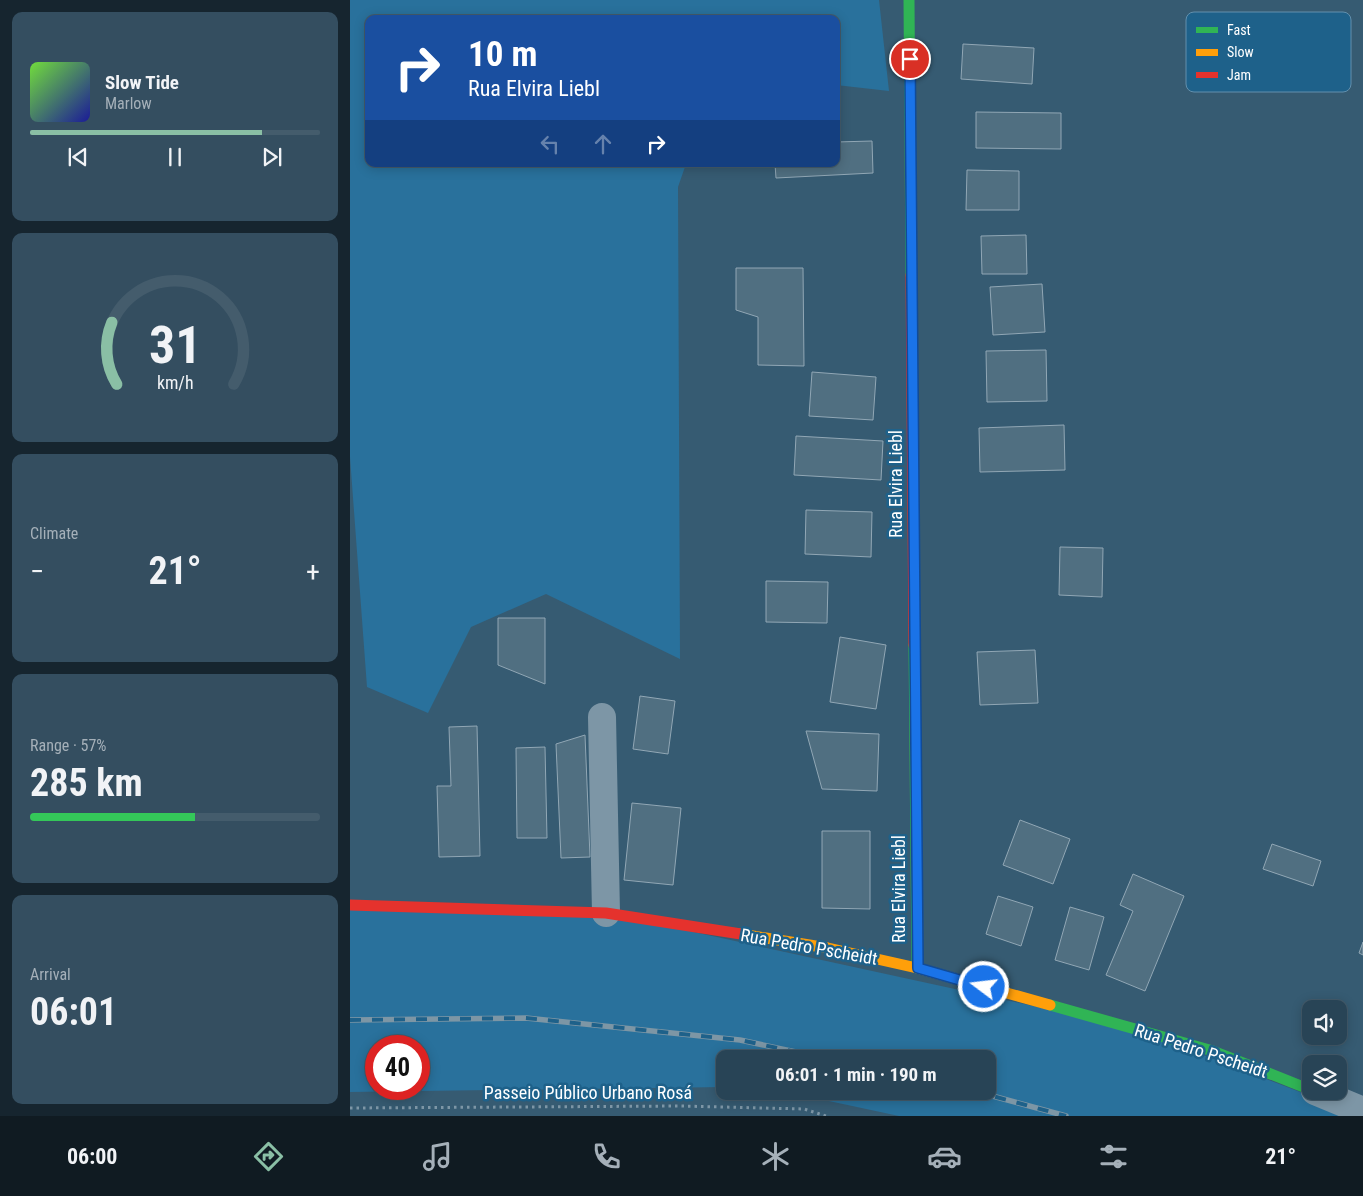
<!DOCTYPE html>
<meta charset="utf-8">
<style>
:root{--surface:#284456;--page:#344e60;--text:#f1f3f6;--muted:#a5b0b9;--line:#445c6c;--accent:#8abfa5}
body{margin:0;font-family:"Roboto Condensed",sans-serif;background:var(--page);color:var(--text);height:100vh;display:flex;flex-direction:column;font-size:19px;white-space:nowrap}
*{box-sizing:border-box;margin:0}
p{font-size:16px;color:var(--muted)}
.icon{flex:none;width:28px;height:28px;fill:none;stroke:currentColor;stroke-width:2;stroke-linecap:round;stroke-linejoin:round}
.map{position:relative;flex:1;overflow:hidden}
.drawer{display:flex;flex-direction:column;gap:12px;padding:12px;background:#16252f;width:350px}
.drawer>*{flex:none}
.guide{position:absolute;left:15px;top:15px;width:475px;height:152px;border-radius:10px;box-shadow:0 2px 12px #0003,0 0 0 1px var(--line);background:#1a4fa0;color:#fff;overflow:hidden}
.controls{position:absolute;left:952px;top:1000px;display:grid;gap:10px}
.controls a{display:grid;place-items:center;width:45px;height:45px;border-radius:10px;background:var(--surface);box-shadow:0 2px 12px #0003,0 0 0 1px var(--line);font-size:25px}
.speed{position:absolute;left:15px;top:1035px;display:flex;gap:10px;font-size:25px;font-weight:700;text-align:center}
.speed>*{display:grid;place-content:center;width:65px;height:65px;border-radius:50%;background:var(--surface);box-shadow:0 2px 12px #0003,0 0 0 1px var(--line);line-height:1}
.speed .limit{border:8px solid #d22;background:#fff;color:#111}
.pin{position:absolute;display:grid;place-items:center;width:42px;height:42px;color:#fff;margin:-21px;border:2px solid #fff;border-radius:50%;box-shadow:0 1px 5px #0007}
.me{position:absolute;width:55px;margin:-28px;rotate:285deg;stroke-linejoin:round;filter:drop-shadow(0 0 4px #0008)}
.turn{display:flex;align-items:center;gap:18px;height:105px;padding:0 20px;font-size:22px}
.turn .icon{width:65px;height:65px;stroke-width:2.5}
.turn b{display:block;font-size:35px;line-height:42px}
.lanes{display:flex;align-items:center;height:48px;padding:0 20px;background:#0003;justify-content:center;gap:25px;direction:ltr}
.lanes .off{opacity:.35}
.big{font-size:38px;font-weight:700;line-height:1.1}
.drawer .card{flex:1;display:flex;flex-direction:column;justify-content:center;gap:8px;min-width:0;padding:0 18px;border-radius:10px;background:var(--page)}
.drawer .dial{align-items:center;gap:0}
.dial svg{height:130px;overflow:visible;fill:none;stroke:var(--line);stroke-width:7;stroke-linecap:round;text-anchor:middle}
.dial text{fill:var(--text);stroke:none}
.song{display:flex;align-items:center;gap:15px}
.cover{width:60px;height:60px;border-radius:8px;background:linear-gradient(135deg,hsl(100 70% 55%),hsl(240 70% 35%))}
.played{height:5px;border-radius:2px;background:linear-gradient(90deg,var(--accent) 80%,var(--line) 80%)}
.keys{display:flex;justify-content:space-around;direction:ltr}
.heat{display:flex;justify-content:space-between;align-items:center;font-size:28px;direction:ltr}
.charge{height:8px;border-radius:4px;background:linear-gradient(90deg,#34c759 57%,var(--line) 0)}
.trip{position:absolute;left:366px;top:1050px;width:280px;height:50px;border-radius:10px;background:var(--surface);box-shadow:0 2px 12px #0003,0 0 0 1px var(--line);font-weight:700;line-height:50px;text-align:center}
.tab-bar{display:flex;height:80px;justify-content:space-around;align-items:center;background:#101b22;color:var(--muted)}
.tab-bar .icon{width:35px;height:35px}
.tab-bar .selected{color:var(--accent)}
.tab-bar b{font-size:22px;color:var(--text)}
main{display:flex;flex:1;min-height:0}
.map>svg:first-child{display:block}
.green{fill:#29719c;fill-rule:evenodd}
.building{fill:#506f81;stroke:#91a7b5}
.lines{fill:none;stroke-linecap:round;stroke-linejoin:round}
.path{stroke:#7d96a6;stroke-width:3;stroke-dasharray:2.5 4;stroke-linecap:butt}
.street{stroke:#7d96a6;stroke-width:28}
.fast{stroke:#30b455;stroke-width:11}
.slow{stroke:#ff9f0a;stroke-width:11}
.jam{stroke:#e5322d;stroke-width:11}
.rail-casing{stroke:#7d96a5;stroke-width:5.5}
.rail{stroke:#1e618a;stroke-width:4;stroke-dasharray:11;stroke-linecap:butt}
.route-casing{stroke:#114b97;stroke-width:12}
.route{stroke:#1a73e8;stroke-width:9}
.labels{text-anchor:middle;stroke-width:5;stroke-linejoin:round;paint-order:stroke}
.street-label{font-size:18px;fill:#fff;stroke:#1e618a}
.key{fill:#1e618a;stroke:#6290ad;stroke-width:1}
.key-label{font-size:14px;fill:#fff}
</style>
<main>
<section class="drawer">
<div class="card">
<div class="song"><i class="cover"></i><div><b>Slow Tide</b><p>Marlow</p></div></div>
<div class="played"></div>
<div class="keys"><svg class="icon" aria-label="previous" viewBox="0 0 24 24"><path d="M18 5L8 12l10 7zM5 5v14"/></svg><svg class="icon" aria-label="pause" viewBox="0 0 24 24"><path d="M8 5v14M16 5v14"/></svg><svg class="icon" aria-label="next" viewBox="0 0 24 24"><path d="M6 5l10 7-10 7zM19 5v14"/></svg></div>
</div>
<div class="card dial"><svg viewBox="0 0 100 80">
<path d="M14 69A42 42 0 1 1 86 69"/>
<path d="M14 69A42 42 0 0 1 11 31" stroke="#8abfa5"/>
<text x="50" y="56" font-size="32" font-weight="700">31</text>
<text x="50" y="72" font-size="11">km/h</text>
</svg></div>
<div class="card"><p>Climate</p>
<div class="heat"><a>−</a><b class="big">21°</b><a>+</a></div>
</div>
<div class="card"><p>Range · 57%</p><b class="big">285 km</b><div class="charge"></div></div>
<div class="card"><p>Arrival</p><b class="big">06:01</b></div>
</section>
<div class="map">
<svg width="1013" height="1116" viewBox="0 0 1013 1116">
<rect width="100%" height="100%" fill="#365b72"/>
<g class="green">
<path d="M0,0H529L539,91L486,85V19H19V164H336L328,187L330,659L196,594L121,627L78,713L17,687L0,457Z"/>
<path d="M0,905L256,913L780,1027L1013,1116H549L432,1091H638V1059H375V1087L0,1092ZM26,1046H69V1089H26Z"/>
</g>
<g class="building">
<path d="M613,44L684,48L682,84L611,79Z"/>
<path d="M626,112L711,113V149L626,148Z"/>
<path d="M522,141L523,173L426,178L425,164H486V142Z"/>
<path d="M617,170L669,171V210H616Z"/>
<path d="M676,235L677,274H632L631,236Z"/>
<path d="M386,268H453L454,366L408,365V317L386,310Z"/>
<path d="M692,284L695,332L643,335L640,287Z"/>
<path d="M696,350L697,401L637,402L636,351Z"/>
<path d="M462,372L526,377L523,420L459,416Z"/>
<path d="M714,425L715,470L630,472L629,428Z"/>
<path d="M446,436L533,441L531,480L444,475Z"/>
<path d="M456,510L522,512L521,557L455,554Z"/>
<path d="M710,547L753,548L752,597L709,595Z"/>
<path d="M416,581L478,582L477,623L416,622Z"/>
<path d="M148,618H195V684L148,665Z"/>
<path d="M490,637L536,645L526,709L480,702Z"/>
<path d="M685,650L688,703L630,705L627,652Z"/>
<path d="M290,696L325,701L318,754L283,749Z"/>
<path d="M127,726L130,856L89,857L87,786H101L99,727Z"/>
<path d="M456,731L529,734L527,791L472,789Z"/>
<path d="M235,735L240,857L211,858L206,744Z"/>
<path d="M195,747L197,838H167L166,748Z"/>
<path d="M282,803L331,808L323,885L274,880Z"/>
<path d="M670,820L720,839L703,884L653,865Z"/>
<path d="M472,831H520V909L472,908Z"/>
<path d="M922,844L971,861L963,886L913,869Z"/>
<path d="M783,874L834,896L795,991L756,975L783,911L770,905Z"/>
<path d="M648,896L683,907L671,946L636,934Z"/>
<path d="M720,907L754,917L739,970L705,960Z"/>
<path d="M1013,942V955L1009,953Z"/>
</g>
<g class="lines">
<path class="path" d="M0,1108L331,1106L454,1109L476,1116"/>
<g class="street">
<path d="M252,717L256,913"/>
<path d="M965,1091L1013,1111"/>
</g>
<g class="fast">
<path d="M559,0L561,275"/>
<path d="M564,645L567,968"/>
<path d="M700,1005L863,1051L961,1090"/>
</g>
<path class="slow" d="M391,934L478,948L567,968L700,1005"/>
<g class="jam">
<path d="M561,275L564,645"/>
<path d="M0,905L256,913L391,934"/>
</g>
<g class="rail-casing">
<g id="rail">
<path d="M0,1020L176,1018L390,1040L479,1059"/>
<path d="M624,1091L716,1116"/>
</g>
</g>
<use href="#rail" class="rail"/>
</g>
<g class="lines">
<g class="route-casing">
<path id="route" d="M560,59L568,968L634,987"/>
</g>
<use href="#route" class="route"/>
</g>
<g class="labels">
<g class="street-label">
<text transform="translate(546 484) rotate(-90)" y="6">Rua Elvira Liebl</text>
<text transform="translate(549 889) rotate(-90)" y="6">Rua Elvira Liebl</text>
<text transform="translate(459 947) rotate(10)" y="6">Rua Pedro Pscheidt</text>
<text transform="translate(851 1051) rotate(18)" y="6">Rua Pedro Pscheidt</text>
<text x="238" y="1099">Passeio Público Urbano Rosá</text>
</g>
</g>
<rect x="836" y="12" width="165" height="80" rx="8" class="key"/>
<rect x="846" y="27" width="22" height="6" fill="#30b455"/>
<rect x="846" y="49" width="22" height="7" fill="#ff9f0a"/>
<rect x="846" y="72" width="22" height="6" fill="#e5322d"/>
<g class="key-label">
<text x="877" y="35">Fast</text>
<text x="877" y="57">Slow</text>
<text x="877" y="80">Jam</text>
</g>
</svg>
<div class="controls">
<a><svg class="icon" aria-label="sound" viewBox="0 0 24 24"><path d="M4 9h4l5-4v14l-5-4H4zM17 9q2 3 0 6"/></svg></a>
<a><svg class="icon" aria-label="layers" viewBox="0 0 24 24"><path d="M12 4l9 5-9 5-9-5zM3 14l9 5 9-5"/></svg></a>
</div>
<div class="speed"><div class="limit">40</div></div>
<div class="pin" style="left:560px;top:59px;background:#d93025"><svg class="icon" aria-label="arrive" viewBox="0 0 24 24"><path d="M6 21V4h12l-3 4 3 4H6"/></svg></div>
<svg class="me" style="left:634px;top:987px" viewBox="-20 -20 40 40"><circle r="17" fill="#1a73e8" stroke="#fff" stroke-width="3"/><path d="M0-11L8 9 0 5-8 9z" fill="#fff"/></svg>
<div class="trip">06:01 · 1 min · 190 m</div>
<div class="guide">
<div class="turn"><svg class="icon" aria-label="right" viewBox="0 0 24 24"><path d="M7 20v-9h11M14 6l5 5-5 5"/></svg><div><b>10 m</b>Rua Elvira Liebl</div></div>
<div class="lanes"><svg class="icon off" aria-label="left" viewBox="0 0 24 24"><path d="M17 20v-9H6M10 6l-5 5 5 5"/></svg><svg class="icon off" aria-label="ahead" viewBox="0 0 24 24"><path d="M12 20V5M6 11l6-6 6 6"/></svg><svg class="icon" aria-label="right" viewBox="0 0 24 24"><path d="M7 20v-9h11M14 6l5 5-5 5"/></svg></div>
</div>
</div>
</main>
<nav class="tab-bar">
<b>06:00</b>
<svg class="icon selected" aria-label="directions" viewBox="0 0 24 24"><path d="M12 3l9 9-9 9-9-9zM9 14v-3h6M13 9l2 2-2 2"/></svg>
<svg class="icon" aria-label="music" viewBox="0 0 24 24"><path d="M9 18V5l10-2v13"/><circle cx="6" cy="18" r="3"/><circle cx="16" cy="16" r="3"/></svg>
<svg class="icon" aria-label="phone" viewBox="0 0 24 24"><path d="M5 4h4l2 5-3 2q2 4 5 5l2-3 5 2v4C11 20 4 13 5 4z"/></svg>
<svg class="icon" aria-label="climate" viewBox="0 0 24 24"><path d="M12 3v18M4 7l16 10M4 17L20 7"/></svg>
<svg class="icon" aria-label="car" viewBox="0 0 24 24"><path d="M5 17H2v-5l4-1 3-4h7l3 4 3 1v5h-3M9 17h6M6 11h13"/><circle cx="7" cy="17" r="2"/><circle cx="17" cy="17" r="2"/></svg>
<svg class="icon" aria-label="filters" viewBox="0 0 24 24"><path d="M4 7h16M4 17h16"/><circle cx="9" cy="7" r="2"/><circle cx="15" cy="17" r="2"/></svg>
<b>21°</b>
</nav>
